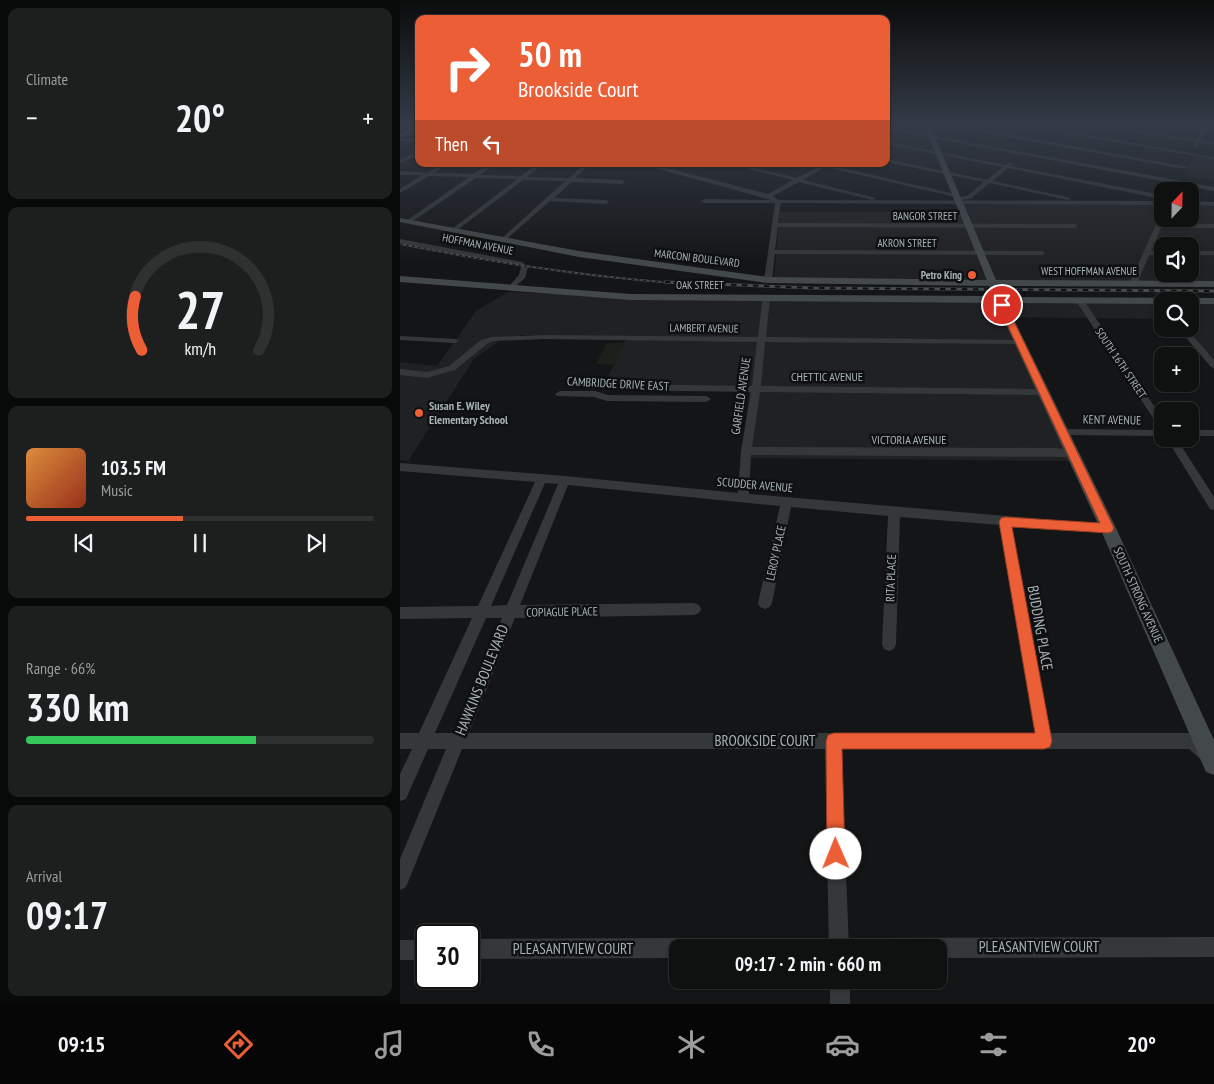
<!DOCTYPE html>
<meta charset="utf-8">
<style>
:root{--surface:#0f1010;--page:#1d1e1e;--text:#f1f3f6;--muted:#9b9d9f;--line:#2f3030;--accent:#ec5e36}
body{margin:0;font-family:"PT Sans Narrow",sans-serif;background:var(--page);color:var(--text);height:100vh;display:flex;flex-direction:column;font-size:19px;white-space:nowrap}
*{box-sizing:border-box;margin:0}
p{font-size:16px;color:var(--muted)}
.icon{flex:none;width:28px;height:28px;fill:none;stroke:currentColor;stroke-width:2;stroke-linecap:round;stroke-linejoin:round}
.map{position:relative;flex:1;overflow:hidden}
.details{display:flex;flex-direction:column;gap:8px;padding:8px;background:#080909;width:400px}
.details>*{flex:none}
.banner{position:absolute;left:15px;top:15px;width:475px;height:152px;border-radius:10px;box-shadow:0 1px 4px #0004,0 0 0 1px var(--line);background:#ec5e36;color:#fff;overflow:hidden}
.needle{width:32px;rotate:22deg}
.fabs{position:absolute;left:754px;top:182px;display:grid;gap:10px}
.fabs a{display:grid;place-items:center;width:45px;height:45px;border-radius:10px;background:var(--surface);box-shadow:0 1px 4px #0004,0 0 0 1px var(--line);font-size:25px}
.speed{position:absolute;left:15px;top:924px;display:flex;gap:10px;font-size:25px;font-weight:700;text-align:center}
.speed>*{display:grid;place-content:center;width:65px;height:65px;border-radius:50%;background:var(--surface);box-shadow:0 1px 4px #0004,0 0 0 1px var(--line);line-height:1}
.speed .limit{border:2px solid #111;border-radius:8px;background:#fff;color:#111}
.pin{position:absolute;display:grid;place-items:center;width:42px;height:42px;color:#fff;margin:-21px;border:2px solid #fff;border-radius:50%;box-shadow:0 1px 5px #0007}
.me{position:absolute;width:55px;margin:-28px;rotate:359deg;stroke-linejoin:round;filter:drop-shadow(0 0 4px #0008)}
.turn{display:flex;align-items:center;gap:18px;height:105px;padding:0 20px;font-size:22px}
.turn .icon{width:65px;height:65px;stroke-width:2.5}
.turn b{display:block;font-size:35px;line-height:42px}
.then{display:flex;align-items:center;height:48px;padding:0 20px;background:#0003;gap:10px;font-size:19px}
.big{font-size:38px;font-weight:800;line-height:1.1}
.details .tile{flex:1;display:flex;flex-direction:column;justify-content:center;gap:8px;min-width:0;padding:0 18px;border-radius:10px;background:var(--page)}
.details .dial{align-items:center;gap:0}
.dial svg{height:130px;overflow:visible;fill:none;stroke:var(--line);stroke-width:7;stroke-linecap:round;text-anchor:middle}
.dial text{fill:var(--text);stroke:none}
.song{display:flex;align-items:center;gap:15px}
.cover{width:60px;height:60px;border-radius:8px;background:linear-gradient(135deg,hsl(30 70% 55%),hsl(10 70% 35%))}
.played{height:5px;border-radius:2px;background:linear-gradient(90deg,var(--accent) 45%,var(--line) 45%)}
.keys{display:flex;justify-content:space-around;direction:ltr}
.heat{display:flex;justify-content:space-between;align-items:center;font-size:28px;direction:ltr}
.charge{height:8px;border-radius:4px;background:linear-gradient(90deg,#34c759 66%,var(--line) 0)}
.trip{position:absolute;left:269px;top:939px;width:278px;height:50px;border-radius:10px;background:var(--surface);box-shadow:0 1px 4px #0004,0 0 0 1px var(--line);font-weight:800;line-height:50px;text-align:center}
.dock{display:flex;height:80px;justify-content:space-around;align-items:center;background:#060606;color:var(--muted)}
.dock .icon{width:35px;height:35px}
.dock .on{color:var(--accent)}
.dock b{font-size:22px;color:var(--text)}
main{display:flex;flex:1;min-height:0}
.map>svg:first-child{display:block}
.built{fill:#202123;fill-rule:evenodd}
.green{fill:#1c201a}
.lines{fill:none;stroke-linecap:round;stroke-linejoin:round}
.street{fill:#35383a;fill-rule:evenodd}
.secondary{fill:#43484a;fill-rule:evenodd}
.rail-far1-casing{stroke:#484d4f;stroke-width:2}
.rail-casing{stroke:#484d4f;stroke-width:3}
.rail-far1{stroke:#0f1011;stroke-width:1;stroke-dasharray:3;stroke-linecap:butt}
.rail{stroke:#0f1011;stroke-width:2;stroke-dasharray:5.5;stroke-linecap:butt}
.route{fill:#ec5e36;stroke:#993d23}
.poi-dot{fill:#ec5e36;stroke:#0f1011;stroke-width:2}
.labels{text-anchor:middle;stroke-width:5;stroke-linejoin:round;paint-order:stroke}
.far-street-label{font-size:11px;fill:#a6b2b5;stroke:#0f1011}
.far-poi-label{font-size:11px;font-weight:bold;fill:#a6b2b5;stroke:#0f1011;text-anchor:end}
.street-label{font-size:12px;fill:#a6b2b5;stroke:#0f1011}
.poi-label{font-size:12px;font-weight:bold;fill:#a6b2b5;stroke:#0f1011;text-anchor:start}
.near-street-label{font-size:15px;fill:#a6b2b5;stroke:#0f1011}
</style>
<main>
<section class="details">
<div class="tile"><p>Climate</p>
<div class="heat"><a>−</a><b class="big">20°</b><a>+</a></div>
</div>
<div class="tile dial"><svg viewBox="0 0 100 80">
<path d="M14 69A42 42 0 1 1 86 69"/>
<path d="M14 69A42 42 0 0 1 10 36" stroke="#ec5e36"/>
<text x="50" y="56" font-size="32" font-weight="700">27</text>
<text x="50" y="72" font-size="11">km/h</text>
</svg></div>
<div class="tile">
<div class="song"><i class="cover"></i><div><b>103.5 FM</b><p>Music</p></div></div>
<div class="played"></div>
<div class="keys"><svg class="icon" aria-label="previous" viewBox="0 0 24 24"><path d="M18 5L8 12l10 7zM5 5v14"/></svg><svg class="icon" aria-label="pause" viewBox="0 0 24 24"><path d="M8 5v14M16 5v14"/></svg><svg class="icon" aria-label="next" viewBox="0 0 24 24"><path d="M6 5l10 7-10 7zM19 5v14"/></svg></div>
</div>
<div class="tile"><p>Range · 66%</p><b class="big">330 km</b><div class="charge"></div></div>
<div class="tile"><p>Arrival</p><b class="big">09:17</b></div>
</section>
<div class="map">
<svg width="814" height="1004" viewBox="0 0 814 1004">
<rect width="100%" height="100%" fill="#141516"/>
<g class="built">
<path d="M795,155L814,158V180L784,175Z"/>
<path d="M554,200L762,202V219H790V203H814V283L427,280L374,277L380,212H558ZM762,246H790V274H762Z"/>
<path d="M108,292L235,297L814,301V370L778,329H790V301H762V319L603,317L670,461L342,458L350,387L204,385L227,337L120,335L116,340H101L74,359L8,461L0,460V362L37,366L76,311Z"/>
</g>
<path class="green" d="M207,343H224L215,365L196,364Z"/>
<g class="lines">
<g class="street">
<path d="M531,123H543L788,167L785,169Z"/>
<path d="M604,123H617L814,157V159Z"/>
<path d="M679,123H692L796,140L801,131L753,123H767L802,129L805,123H809L806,129L814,131V133L805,132L801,140L814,143V145L799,143L795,148L793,147L795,142Z"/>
<path d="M486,127L814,187V191L486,129Z"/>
<path d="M0,139L19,140V142L0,141Z"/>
<path d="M486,142L606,165L610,162L613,164L611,166L762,195V199L608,168L593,181L671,198L668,200L590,183L570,199L559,200L557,197L567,196L584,182L486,162V159L587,180L603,167L486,144Z"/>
<path d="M19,151V154L0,163V160Z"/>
<path d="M42,164H48L34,173L73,174L89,164H94L80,175L121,176L137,164H142L127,177L169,178L185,164H190L175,178L222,180L225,182L222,184L172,182L154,198L206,200L209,202L206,204L150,201L103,242L101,241V239L165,181L123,180L56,231H52V229L117,179L76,178L10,223H6V221L69,177L29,176L0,193V189L22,175H0V171L27,173Z"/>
<path d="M213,164H252L368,194L393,180L329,164H336L397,178L420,166L415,164H429V165L559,195L556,197L425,167L403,180L476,198L473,200L399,182L373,196L378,200L762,201V205L381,203L378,223L675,224L678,226L675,228L378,227L375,250L642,251L645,253L642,255L375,254L372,280L368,282L364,280L375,203H304L301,201L304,199L371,200L251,167Z"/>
<path d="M790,201L814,202V206L790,205Z"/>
<path d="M762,216V219H765L762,224H814V228H761L751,251H762V255H749L737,284L730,286L729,284L759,218Z"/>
<path d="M0,239L122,262L128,267L125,278L111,290L107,288L119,275L121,267L120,266L0,243Z"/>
<rect x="790" y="251" width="24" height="4"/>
<path d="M363,296L370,298L366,337L622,340V344H619L365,342L361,386L642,389L647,392L642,395L360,392L352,447L656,448L676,451L677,454L676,457L351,455L349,494L712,525L714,528L712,531L708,533L612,526L650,733H792L798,735L814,750V768L808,766L789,749H441L449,948H429L425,749H62L6,887L0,890V859L46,749H28L6,799L0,801V774L12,749H0V733H19L72,618L0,619V607L78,606L135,482L0,471V463L165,476L338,493L341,451L351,392L212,390L207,387L212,384L352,386L357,342L144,339L93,341L87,344L55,370L27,378L0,375V369L27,372L49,366L81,340L92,337L144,335L358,337ZM145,483L158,484L107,605L91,606ZM168,485L380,506L358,603L360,607L365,609L370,607L372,603L391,507L488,516L482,644L484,649L489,651L494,649L496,644L500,517L600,525L635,733H69L115,618L294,615L299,613L301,609L299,605L294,603L120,605ZM86,618H102L53,733H35Z"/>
<path d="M677,299H683L762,418V428L759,427L676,301Z"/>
<path d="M779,329H787L814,360V368L811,367Z"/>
<path d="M0,336L55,339L59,341L55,343L0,340Z"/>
<path d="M160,391H195L208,395L306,396L311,399L306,402L207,401L194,397L157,396L155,394Z"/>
<path d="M662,429L762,430V436L662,435L657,432Z"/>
<rect x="790" y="430" width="24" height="6"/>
<path d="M767,439H777L814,497V510L810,509Z"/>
<path d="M814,937V957L538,958V948H453L456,941L463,938Z"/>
<path d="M278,938L285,941L288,948H278V958L69,959V939Z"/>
<rect x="0" y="940" width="26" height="20"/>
<rect x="430" y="980" width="20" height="24"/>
</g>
<g class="secondary">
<path d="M523,123H529L596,280L814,281V287L599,286L603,297L814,298V304H790V301H762V304L606,303L716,528L814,740V775L806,772L700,528L596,303L231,300L0,282V276L231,294L593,296L589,286L368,283L179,257L0,222V218L179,251L368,277L587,280Z"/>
<path d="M19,125V129L0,138V134Z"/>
</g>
<g class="rail-far1-casing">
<path id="rail-far1" d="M0,244C92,262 185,277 279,283"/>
</g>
<g class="rail-casing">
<path id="rail" d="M265,282L412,288L814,291"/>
</g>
<use href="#rail-far1" class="rail-far1"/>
<use href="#rail" class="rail"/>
</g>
<linearGradient id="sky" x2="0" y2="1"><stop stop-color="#0b0c0c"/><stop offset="0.47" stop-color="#343b47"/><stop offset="1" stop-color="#343b47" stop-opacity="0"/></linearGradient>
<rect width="814" height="264" fill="url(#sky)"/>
<path class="route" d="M602,302L606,305L714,528L712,532L708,533L612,527L652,741L650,747L644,749H442L445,854L443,861L436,863L430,861L427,854L426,741L428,735L434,733H635L599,522L601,518L605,517L700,523L598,305Z"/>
<g class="poi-dot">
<circle cx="572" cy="275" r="5"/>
<circle cx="19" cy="413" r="5"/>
</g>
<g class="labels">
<g class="far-street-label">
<text x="525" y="220">BANGOR STREET</text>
<text x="507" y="247">AKRON STREET</text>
<text transform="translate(78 244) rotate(11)" y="4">HOFFMAN AVENUE</text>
<text transform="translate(297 258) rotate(7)" y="4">MARCONI BOULEVARD</text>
<text x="689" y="275">WEST HOFFMAN AVENUE</text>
<text x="300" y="289">OAK STREET</text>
<text transform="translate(304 328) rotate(1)" y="4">LAMBERT AVENUE</text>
<text transform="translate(721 363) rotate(56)" y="4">SOUTH 16TH STREET</text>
</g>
<g class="far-poi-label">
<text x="562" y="279">Petro King</text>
</g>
<g class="street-label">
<text x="427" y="381">CHETTIC AVENUE</text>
<text transform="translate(218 384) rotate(3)" y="4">CAMBRIDGE DRIVE EAST</text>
<text transform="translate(341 396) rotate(-82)" y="4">GARFIELD AVENUE</text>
<text transform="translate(712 420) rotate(1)" y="4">KENT AVENUE</text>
<text x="509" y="444">VICTORIA AVENUE</text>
<text transform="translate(355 485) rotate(5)" y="4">SCUDDER AVENUE</text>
<text transform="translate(376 553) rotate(-78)" y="4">LEROY PLACE</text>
<text transform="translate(491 578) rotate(-88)" y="4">RITA PLACE</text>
<text transform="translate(738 595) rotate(66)" y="4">SOUTH STRONG AVENUE</text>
<text transform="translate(162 612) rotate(-1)" y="4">COPIAGUE PLACE</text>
</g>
<g class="poi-label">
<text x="29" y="410">Susan E. Wiley<tspan x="29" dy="14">Elementary School</tspan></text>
</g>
<g class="near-street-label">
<text transform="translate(640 628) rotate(80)" y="5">BUDDING PLACE</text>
<text transform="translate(82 680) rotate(-68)" y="5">HAWKINS BOULEVARD</text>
<text x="365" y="746">BROOKSIDE COURT</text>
<text x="639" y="952">PLEASANTVIEW COURT</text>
<text x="173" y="954">PLEASANTVIEW COURT</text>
</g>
</g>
</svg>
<div class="fabs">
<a><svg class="needle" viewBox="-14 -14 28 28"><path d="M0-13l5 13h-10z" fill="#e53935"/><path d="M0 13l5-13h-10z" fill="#9b9d9f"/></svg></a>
<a><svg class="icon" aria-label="sound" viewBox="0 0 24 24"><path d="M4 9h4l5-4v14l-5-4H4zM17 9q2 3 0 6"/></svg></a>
<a><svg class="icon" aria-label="search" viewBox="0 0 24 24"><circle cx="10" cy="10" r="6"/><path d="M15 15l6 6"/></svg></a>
<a>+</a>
<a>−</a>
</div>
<div class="speed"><div class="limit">30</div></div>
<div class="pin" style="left:602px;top:305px;background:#d93025"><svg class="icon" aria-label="arrive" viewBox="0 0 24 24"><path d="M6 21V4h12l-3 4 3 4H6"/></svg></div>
<svg class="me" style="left:436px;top:854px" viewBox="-20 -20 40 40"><circle r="19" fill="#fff"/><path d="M0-13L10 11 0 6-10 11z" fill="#ec5e36"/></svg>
<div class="trip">09:17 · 2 min · 660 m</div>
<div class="banner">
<div class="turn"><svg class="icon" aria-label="right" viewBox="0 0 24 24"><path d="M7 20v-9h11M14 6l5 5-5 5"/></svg><div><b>50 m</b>Brookside Court</div></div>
<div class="then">Then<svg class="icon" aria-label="left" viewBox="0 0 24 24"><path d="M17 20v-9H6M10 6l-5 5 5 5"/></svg></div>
</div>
</div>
</main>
<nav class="dock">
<b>09:15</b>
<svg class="icon on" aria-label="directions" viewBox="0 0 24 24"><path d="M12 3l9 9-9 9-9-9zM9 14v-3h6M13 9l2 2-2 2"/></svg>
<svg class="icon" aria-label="music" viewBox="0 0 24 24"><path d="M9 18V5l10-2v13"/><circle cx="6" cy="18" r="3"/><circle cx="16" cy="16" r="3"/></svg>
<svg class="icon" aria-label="phone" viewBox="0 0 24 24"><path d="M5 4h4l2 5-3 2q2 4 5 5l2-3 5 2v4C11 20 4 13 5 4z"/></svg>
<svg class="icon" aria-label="climate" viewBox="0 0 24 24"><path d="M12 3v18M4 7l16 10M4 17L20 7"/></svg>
<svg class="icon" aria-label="car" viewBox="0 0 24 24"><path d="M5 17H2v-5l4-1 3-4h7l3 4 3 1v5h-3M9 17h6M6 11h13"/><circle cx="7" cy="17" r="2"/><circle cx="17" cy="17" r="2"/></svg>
<svg class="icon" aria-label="filters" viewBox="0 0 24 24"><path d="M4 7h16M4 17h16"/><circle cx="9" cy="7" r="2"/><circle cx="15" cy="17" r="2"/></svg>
<b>20°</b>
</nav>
